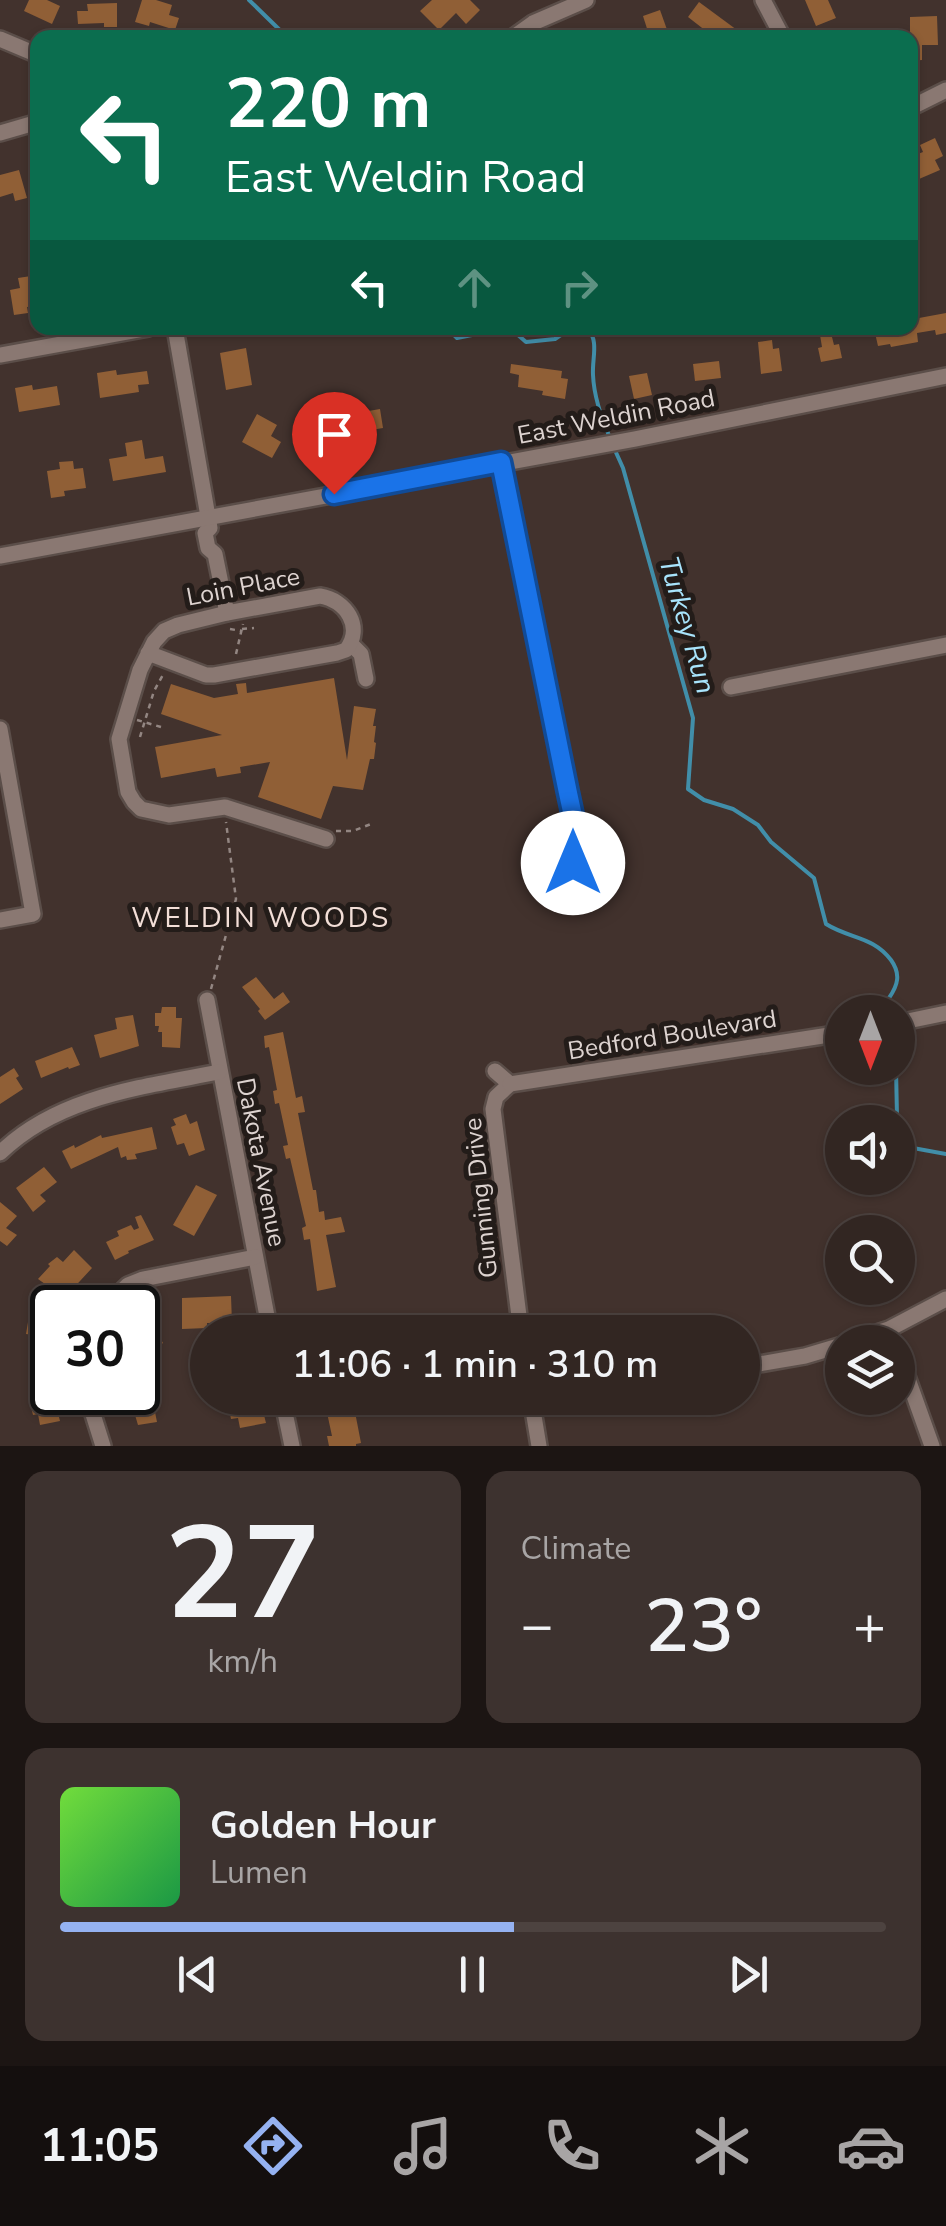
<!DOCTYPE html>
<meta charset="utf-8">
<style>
:root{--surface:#322622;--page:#3d322f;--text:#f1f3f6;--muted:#a8a5a5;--line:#4d4340;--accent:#95b2f1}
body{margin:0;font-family:"Nunito Sans",sans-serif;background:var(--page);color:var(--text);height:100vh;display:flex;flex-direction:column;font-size:38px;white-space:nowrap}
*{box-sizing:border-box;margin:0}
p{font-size:32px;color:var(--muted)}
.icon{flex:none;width:55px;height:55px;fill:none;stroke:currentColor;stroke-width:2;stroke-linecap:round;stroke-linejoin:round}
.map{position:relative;height:1446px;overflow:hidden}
.drawer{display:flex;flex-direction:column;gap:25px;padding:25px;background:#1c1513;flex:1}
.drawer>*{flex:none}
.top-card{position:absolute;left:30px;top:30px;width:888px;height:305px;border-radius:20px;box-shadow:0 2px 8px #0004,0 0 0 2px var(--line);background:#0b6e4f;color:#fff;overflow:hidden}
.needle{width:65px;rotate:180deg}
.buttons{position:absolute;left:825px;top:995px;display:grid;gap:20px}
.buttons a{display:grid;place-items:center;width:90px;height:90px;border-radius:50%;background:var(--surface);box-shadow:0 2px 8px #0004,0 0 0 2px var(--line);font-size:50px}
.speed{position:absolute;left:30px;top:1285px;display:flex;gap:20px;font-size:50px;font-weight:700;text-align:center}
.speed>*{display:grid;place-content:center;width:130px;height:130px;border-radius:50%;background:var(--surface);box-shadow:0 2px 8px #0004,0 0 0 2px var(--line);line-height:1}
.speed .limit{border:5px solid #111;border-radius:15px;background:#fff;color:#111}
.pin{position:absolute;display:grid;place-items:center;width:85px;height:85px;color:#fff;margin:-102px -42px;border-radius:50% 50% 50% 0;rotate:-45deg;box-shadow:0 0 10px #0007}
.pin .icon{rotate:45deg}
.me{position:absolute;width:110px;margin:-55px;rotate:0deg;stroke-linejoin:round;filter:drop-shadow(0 0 8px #0008)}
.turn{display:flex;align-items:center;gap:35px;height:210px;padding:0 30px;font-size:45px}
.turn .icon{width:130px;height:130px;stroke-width:2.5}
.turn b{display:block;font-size:70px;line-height:85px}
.lanes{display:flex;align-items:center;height:95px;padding:0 30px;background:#0003;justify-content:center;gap:50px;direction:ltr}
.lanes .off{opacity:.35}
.big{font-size:75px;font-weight:600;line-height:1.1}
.drawer .tile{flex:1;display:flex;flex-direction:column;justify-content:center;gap:15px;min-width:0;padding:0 35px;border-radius:20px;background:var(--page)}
.drawer .dial{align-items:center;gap:0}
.dial b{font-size:130px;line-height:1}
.song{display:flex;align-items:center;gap:30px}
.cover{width:120px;height:120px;border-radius:15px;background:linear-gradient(135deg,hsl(100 70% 55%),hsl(140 70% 35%))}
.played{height:10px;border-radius:5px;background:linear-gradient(90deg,var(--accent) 55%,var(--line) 55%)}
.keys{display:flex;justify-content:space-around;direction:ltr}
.heat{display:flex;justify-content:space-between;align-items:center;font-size:55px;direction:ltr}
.drawer .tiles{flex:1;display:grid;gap:25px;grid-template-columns:1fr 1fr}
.tile:last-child{grid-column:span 2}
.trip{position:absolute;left:190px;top:1315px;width:570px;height:100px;border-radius:50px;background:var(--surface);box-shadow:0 2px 8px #0004,0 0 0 2px var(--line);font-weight:600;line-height:100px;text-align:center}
.tabs{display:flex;height:160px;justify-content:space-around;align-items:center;background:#140f0e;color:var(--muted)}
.tabs .icon{width:70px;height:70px}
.tabs .current{color:var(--accent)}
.tabs b{font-size:45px;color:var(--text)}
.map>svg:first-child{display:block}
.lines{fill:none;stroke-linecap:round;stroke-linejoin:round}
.stream{stroke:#418ea9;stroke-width:4}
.building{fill:#905f36}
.minor-casing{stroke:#5b4e49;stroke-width:20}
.path{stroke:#938682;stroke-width:2.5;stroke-dasharray:5 5;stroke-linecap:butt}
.minor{stroke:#8a7872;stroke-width:15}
.route-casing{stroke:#114b97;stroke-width:25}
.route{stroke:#1a73e8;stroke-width:18}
.labels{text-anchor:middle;stroke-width:10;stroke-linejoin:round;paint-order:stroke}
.street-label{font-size:25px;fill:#ddd3d0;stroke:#231c19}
.water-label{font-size:28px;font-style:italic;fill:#a8e4fc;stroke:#231c19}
.neighbourhood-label{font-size:28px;letter-spacing:2.5px;fill:#f2ded7;stroke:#231c19}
</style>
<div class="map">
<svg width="946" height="1446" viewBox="0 0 946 1446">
<rect width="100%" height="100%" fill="#42322d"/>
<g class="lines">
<g class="stream">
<path d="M249,0L288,38"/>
<path d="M447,328L457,338L472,335L477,328"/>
<path d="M510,328L526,342L555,339L571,328"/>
<path d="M588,328C599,343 592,357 593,375C594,398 602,420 611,440"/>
<path d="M614,448L623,468L693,718L688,789L704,800L733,809L758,825L771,842L814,878L826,924C850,939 873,936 891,960C901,974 898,985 889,998L890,1012"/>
<path d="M896,1068L897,1117L913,1148L946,1154"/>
</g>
</g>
<g class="building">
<path d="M29,0H47L60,6L52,24L24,11Z"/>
<path d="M142,0H156L172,5L169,15L179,18L175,30L150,22L149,26L135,22Z"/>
<path d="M432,0H470L480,10L466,24L456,13L439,30L420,11Z"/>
<path d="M805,0H828L836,18L816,26Z"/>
<path d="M699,2L737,30L731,38H715L688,17Z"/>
<path d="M117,3V27H104V23L78,24L77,11H88L87,4Z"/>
<path d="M660,10L670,38H650L643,16Z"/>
<path d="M937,16L938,45H922V60L910,61V17Z"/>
<path d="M935,138L943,156L935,160L940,170L912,182L910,176V157L923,152L920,145Z"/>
<path d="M19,170L27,198L15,201L13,193L0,197V175Z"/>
<path d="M31,276L33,291L38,290V306L27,307L28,313L14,315L10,290L20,288L18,278Z"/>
<path d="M915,294L919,318L946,313V333L936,335L935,330L917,333L918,342L891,347L890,344L878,346L875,333L910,328V295Z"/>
<path d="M831,333L834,345L839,344L842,358L821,362L818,348L822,347L820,335Z"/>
<path d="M772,340L773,349L779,348L782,371L761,374L758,342Z"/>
<path d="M246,348L252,385L226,390L220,353Z"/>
<path d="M719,361L721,378L695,381L693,364Z"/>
<path d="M511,364L562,371L561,378L568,379L565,399L542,395L543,391L518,387L519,375L510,373Z"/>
<path d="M116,370L117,375L147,371L149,384L138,385L139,392L100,398L97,373Z"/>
<path d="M647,373L652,395L634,399L629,376Z"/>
<path d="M32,385L33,390L57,386L60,405L19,412L15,388Z"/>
<path d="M380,409L383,428L342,435L343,439L326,442L322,419Z"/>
<path d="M257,414L277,425L271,436L281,442L272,458L242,442Z"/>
<path d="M142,440L145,459L163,456L166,472L113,481L109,459L127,456L125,443Z"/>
<path d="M73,461L74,469L83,468L86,488L64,491L65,496L51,498L47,471L60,469L59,462Z"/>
<path d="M334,678L347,760L354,706L376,709L373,726H376L374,742L376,743L374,759H370L363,790L333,786L321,819L258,797L270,762L240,767L241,773L217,777L215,768L161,778L155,747L222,735L161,714L171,684L214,698L238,694L236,684L246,683L247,693Z"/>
<path d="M256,977L274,999L283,992L290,1002L265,1020L258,1011L260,1009L242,987Z"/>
<path d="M162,1007H176V1018H182L180,1048L162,1047V1032H158L159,1026H155V1013H161Z"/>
<path d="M133,1015L139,1046L100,1058L94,1035L117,1029L115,1018Z"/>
<path d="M283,1032L296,1098L302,1096L305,1112L298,1113L313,1190H316L319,1212L324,1211L325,1220L341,1217L345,1232L326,1235L336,1287L317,1291L310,1239L304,1240L302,1228L306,1226L290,1158L286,1159L283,1146L288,1145L279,1103L275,1104L273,1091L277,1090L269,1047L265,1048L264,1036Z"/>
<path d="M72,1047L80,1065L69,1069L68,1067L41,1078L35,1061Z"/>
<path d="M14,1068L19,1076L16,1078L23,1089L0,1104V1077Z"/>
<path d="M186,1114L190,1124L197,1121L205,1150L189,1156L184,1143L177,1145L171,1127L176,1125L173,1119Z"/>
<path d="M152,1127L157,1149L135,1154L137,1159L127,1160L126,1156L121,1158L118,1147L71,1169L62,1151L74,1145L75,1148L101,1135L102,1138Z"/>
<path d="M44,1167L57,1182L40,1195L46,1201L33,1212L16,1188Z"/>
<path d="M196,1185L217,1195L194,1236L173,1225Z"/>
<path d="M0,1202L17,1216L6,1228L17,1235L7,1246L0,1241Z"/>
<path d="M141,1215L154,1240L128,1251L129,1253L115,1260L106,1242L119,1236L117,1231L131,1225L134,1230L139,1228L135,1217Z"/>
<path d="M74,1250L92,1268L68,1294L58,1285L52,1289L38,1279L50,1266L48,1264L57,1257L63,1262Z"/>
<path d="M231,1296L232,1323H207V1328L182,1329V1298Z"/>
<path d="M337,1313L339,1332H322V1330H317L316,1316Z"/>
<path d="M28,1322L52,1325V1338L47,1360L29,1357L33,1335L26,1334Z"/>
<path d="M152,1324L163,1343L145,1355L149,1361L141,1366L138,1361V1333Z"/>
<path d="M50,1382L60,1421L40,1425L38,1414L33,1415L30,1403L37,1401L34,1385Z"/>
<path d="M150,1387L157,1422L138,1425L135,1415H133L132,1392Z"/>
<path d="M227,1398H260L265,1411H263L266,1423L240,1428L238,1418L231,1419Z"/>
<path d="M344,1405L346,1413L355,1412L361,1443L356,1444V1446H329L327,1436H332L326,1408Z"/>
</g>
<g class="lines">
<g class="minor-casing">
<g id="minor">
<path d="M763,0L783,38"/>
<path d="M512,38L533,23L586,0"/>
<path d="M0,39L38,55"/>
<path d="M910,108L946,90"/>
<path d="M0,133L38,122"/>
<path d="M175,328L210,528L205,533L208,548L215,554L227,613"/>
<path d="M0,355L149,328"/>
<path d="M501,463L568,793L576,830L573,863"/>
<path d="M0,556L635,439L946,376"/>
<path d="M351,644L361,654L366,679"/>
<path d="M148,653L206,675H214L337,653L346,650C364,627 346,600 320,596L227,613L178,625L164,631L154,642L140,670L119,739L128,792L134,802L141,809L169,815L225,807L326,839"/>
<path d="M731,687L946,645"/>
<path d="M0,729L33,914L0,920"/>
<path d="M207,1000L270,1332"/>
<path d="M898,1023L946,1013"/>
<path d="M495,1071L510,1084L496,1097L493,1109L521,1332"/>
<path d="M510,1084L842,1033"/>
<path d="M0,1153C58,1096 143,1087 219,1072"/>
<path d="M104,1308L128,1285L143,1279L255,1257"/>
<path d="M849,1342L889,1329L946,1299"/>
<path d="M898,1351L932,1446"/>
<path d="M742,1367L805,1356L842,1345"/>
<path d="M86,1392L103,1446"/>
<path d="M282,1398L292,1446"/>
<path d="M531,1398L539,1446"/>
</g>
</g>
<g class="path">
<path d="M230,629L241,631"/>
<path d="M242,629L254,628"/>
<path d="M236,654L243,624"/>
<path d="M137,720L161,727"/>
<path d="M140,737L154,691L164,673"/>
<path d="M336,831H353L371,824"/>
<path d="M211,989L236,899L226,822"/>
</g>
<use href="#minor" class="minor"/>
</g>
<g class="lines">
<g class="route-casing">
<path id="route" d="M334,494L501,462L568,793L576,830L573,863"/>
</g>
<use href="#route" class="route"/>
</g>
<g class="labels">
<g class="street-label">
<text transform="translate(616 416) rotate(-11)" y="9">East Weldin Road</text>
<text transform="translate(243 586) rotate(-11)" y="9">Loin Place</text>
<text transform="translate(672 1034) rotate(-9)" y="9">Bedford Boulevard</text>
<text transform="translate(262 1162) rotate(79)" y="9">Dakota Avenue</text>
<text transform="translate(480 1198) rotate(-96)" y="9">Gunning Drive</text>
</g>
<g class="water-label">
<text transform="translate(688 625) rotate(74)" y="10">Turkey Run</text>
</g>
<g class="neighbourhood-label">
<text x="261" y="927">WELDIN WOODS</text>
</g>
</g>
</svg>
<div class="buttons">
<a><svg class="needle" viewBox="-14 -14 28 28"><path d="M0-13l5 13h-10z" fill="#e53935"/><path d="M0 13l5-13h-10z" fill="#a8a5a5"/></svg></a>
<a><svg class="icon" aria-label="sound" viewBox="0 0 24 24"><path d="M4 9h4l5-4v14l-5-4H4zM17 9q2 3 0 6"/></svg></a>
<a><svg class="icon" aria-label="search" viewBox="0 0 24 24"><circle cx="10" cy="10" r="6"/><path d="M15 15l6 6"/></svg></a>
<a><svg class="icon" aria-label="layers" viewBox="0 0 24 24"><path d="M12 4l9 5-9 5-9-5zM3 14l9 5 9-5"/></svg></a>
</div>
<div class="speed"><div class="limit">30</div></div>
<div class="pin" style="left:334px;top:494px;background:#d93025"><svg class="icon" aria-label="arrive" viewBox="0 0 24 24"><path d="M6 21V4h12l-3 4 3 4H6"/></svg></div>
<svg class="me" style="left:573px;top:863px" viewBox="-20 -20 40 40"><circle r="19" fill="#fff"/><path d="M0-13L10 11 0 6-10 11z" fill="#1a73e8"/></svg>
<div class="trip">11:06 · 1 min · 310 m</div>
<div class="top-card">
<div class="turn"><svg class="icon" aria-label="left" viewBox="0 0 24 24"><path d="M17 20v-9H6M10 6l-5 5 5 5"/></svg><div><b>220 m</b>East Weldin Road</div></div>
<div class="lanes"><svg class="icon" aria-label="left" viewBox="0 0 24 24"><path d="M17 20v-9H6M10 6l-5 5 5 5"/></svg><svg class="icon off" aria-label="ahead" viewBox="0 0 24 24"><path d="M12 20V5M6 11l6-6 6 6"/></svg><svg class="icon off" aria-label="right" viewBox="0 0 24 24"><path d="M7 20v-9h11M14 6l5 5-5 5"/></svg></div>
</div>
</div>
<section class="drawer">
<div class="tiles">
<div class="tile dial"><b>27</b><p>km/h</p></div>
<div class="tile"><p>Climate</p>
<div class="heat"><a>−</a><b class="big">23°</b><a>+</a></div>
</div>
<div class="tile">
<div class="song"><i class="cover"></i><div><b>Golden Hour</b><p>Lumen</p></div></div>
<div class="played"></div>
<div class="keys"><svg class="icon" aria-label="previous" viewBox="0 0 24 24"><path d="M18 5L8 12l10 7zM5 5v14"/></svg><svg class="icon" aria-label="pause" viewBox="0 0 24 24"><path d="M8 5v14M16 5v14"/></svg><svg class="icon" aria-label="next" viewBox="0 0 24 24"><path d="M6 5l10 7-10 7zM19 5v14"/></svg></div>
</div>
</div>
</section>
<nav class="tabs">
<b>11:05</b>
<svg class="icon current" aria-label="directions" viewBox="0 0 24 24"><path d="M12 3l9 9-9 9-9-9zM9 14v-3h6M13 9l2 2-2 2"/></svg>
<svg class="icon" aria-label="music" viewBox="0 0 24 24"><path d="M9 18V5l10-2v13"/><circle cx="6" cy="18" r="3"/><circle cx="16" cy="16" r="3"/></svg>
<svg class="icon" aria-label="phone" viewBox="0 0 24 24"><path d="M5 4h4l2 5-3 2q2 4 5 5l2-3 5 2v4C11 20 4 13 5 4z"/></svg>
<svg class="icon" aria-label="climate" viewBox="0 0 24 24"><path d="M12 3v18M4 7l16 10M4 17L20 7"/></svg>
<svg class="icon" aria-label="car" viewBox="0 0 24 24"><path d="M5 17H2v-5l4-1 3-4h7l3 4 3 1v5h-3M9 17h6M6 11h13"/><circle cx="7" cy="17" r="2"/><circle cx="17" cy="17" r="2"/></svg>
</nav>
